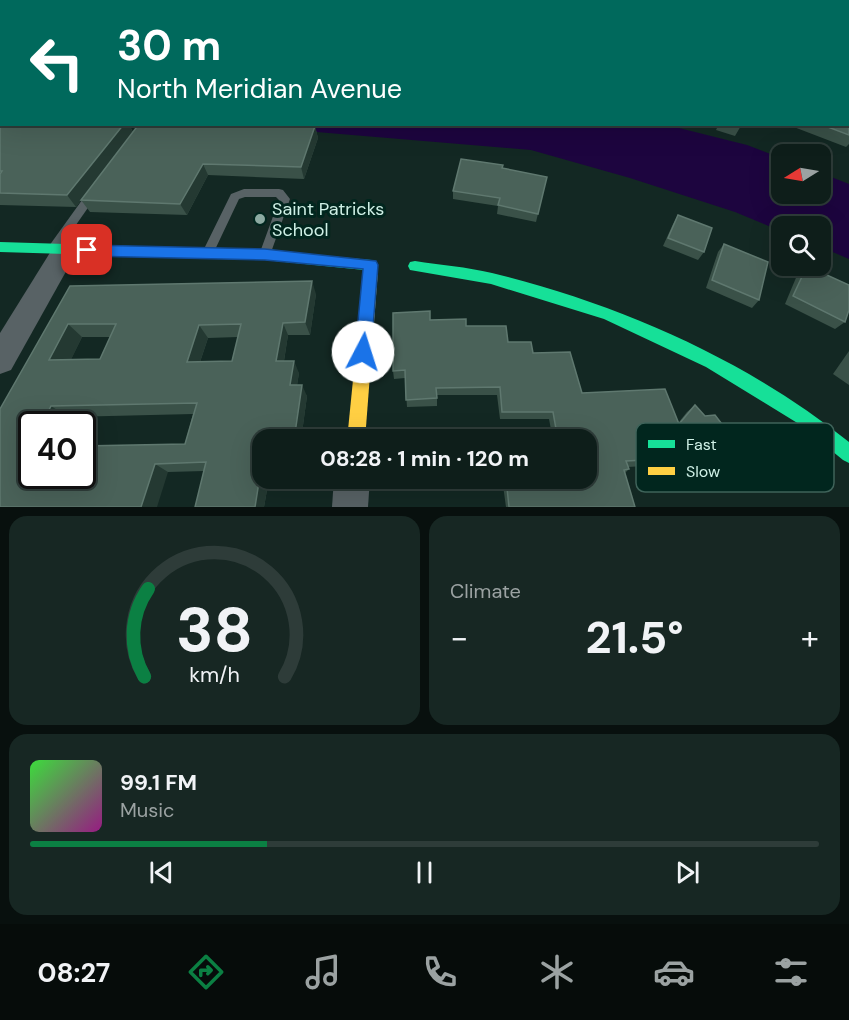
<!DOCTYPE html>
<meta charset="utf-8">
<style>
:root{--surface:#0e1e1a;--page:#172723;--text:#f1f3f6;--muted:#9ba2a2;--line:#2e3c39;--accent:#0b8043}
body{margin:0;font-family:"DM Sans",sans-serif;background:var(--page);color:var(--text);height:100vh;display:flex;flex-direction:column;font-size:22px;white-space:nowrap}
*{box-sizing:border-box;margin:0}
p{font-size:20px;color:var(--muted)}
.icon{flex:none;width:33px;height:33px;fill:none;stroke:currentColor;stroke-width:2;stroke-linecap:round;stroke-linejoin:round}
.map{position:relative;height:507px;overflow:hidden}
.sheet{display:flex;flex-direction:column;gap:9px;padding:9px;background:#08100e;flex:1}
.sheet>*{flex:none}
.banner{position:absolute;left:0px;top:0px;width:849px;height:126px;box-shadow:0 6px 24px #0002,0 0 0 2px var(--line);background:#00695c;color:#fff;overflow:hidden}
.needle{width:39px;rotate:259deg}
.buttons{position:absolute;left:771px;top:144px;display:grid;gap:12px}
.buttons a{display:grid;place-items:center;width:60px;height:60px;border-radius:12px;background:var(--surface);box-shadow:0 6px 24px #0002,0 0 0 2px var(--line);font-size:30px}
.speed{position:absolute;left:18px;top:411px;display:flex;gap:12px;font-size:30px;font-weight:700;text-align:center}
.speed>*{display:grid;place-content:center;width:78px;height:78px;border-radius:50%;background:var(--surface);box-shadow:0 6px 24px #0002,0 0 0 2px var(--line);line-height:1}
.speed .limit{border:3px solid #111;border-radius:9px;background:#fff;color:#111}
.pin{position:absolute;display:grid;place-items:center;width:51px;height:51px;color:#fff;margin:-26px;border-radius:12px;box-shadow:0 3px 9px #0006}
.me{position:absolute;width:66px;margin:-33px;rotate:5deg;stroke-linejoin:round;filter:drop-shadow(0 0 4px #0008)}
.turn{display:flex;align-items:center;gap:21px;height:126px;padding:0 18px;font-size:27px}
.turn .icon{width:78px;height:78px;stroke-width:2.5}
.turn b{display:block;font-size:42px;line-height:51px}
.big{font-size:45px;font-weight:700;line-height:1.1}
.sheet .tile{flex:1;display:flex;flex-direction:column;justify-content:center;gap:9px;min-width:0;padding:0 21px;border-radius:18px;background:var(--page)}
.sheet .dial{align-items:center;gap:0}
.dial svg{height:156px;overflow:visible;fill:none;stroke:var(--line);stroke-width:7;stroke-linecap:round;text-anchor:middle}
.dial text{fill:var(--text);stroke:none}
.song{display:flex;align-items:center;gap:18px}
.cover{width:72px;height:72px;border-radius:9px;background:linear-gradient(135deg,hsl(120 70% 55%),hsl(310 70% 35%))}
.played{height:6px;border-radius:3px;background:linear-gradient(90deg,var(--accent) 30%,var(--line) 30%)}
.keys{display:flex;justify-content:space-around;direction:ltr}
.heat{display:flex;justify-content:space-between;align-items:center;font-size:33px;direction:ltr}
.sheet .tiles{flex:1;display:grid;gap:9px;grid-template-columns:1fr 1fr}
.tile:last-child{grid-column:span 2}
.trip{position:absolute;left:252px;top:429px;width:345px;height:60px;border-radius:18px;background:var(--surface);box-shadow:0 6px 24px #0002,0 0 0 2px var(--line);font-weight:700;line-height:60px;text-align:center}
.dock{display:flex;height:96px;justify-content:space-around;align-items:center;background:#060c0a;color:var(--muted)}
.dock .icon{width:42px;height:42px}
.dock .current{color:var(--accent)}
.dock b{font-size:27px;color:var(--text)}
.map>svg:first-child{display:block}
.green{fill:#633505}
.water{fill:#1d053f}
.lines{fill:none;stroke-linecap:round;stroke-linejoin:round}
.lane{fill:#586265;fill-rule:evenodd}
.street{fill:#586265;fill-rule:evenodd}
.fast{fill:#16e098;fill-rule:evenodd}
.slow{fill:#ffcf43;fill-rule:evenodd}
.wall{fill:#3a5148;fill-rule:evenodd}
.shaded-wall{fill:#243932}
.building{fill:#4a6259;stroke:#5f786f;stroke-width:1.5;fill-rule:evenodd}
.route{fill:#1a73e8;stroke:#114b97;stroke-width:1.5}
.poi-dot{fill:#8daaa2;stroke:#01261e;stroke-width:2}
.labels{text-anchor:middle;stroke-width:6;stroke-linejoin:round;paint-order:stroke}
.poi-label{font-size:18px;fill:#cff0e6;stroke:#01261e;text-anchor:start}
.key{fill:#01261e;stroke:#3f635a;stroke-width:1.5}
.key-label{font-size:16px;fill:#cff0e6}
</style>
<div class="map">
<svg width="849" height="507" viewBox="0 0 849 507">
<rect width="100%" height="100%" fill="#132823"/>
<path class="green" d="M656,0H849V76L848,2Z"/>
<path class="water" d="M232,125H667L747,145L781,158L782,194H820L821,173L849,184V259L821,247L820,226H782L781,231L735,212L630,178L531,150Z"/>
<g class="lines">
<g class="lane">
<path d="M676,0H682L683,2H676Z"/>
<rect x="848" y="78" width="1" height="4"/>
<path d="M94,188L99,192L57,252H49L47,249L49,246L90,189Z"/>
<path d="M244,189H279L283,190L290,199L269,258H261L259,255L279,200L276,197H245L239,199L212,256H204L202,253L231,194Z"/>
</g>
<g class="street">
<rect x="273" y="0" width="14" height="2"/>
<path d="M627,0H641L642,2H628Z"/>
<rect x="848" y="86" width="1" height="10"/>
<path d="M65,240L74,243L78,250L11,370L0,374V333L56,243Z"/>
<path d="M334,478H370L368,507H332Z"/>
</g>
<g class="fast">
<path d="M64,0H150L152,2H62Z"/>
<path d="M0,242L265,250L371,260L376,261L378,270L376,274H366L364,270L265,260L0,252Z"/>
<path d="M415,261C440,265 467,267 492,273C619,304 747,360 849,442V463L843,460L799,424L706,367L604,319L491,284L410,270L408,266L410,262Z"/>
</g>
<path class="slow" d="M371,265L376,266L378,270L365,440H347L364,270L366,266Z"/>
</g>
<g class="wall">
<path d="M849,109V144L846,147L786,124H848Z"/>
<path d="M0,115L2,124H129L133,132L315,126L318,138L304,179L208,175L187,215L90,212L81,200L76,207L0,205Z"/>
<path d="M719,124H742L735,136L716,130Z"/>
<path d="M502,168L547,177L536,222L497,214L498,206L453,199V191Z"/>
<path d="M678,215L704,252L698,260L663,246L673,224Z"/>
<path d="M724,244L759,300L752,308L706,288L718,252Z"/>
<path d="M806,266L845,322L835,329L785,304L798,273Z"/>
<path d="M70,286L316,294L310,335H288L284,361L299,373L297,385L307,396L301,440H262L296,478L294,489L267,490L264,507H195L204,471L168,472L0,507ZM82,337H110L100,359H71ZM238,337L232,361L200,362L208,338ZM193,414L185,444L32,476L68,417Z"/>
<path d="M430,320L466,326L508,342L533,353L582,393L679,422L687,412L695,405L705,416L727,431L737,424L760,465L749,471L697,475L693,463L628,467L629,469L625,473L635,507H506L502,478H525L526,482L545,490L578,489L576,478H586V440H553L549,419H500L497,395H437V406L407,407L405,378L394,379L393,371Z"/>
<path d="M849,351V385L833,374Z"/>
</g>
<g class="shaded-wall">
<path d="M124,124H129L133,133L76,207L67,195Z"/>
<path d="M315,126L318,138L304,179L301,167Z"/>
<path d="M203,164L208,175L187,215L180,204Z"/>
<path d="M312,281L316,294L310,335L305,322Z"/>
<path d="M283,323L288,335L282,373L276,361Z"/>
<path d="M68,324L82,337L65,372L49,360Z"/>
<path d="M199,325L208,338L196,374L187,362Z"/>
<path d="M294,361L299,373L295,397L290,385Z"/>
<path d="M302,385L307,396L301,440H294Z"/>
<path d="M51,406L68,417L64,424H42Z"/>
<path d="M155,464L168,472L157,507H141Z"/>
<path d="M288,478H296L294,489L287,481Z"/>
<path d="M259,482L267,490L264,507H255Z"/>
</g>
<g class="building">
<path d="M0,0H63L62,2H2V29L0,31Z"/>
<path d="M154,0H196V2H153Z"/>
<path d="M848,109H849V135L820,124H848Z"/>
<path d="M0,115H2V124H124L67,195L0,193V174L2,171H0Z"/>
<path d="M139,124H258L315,126L301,167L203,164L180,204L81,200Z"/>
<path d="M461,159L503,165L502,168L547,177L538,214L498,205L500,198L453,191Z"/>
<path d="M678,215L712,228L704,252L668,238Z"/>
<path d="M724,244L768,262L759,300L712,280Z"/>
<path d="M807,266L849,285V310L845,322L793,296Z"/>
<path d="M312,281L305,322L283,323L276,361H294L290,385H302L294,440H262V478H288L287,481L259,482L255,507H195L206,462L155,464L141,507H0V409L70,286ZM68,324H116L100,359L49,360ZM241,324L232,361L187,362L199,325ZM197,403L185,444L82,446V476H32V424H42L51,406Z"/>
<path d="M430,311V320L466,319V326H506L508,342H531L533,353L570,352L582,393L665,389L679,424L695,405L705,416L715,415L728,432L737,424L744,432L760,465L706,469L702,457L626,461L629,469L624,470L635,507H509L506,478H525L526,482L544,481L545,490L584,489L582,478H586V440H558L553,412H502L500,387L436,388L437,398L406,400L405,370L393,371V313Z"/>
</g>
<path class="route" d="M87,245L265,249L376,261L378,265L371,352L369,357L363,359L357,357L355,352L363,269L265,260L87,256L80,250Z"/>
<circle class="poi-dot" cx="260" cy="219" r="6"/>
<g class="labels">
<g class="poi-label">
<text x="272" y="215">Saint Patricks<tspan x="272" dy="21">School</tspan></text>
</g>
</g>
<rect x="636" y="423" width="198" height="69" rx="9" class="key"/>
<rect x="648" y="440" width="27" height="8" fill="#16e098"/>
<rect x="648" y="467" width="27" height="8" fill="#ffcf43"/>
<g class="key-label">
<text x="686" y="450">Fast</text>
<text x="686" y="477">Slow</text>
</g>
</svg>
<div class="buttons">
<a><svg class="needle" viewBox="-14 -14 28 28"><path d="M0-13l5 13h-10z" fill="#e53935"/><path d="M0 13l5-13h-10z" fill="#9ba2a2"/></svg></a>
<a><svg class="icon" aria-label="search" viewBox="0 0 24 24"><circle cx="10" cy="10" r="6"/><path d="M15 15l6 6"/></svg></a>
</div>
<div class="speed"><div class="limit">40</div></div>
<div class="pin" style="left:87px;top:250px;background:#d93025"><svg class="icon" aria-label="arrive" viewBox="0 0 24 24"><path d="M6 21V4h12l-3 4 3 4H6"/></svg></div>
<svg class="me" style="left:363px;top:352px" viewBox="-20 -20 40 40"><circle r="19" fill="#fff"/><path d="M0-13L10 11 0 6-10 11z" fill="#1a73e8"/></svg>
<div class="trip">08:28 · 1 min · 120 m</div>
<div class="banner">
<div class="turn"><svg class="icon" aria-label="left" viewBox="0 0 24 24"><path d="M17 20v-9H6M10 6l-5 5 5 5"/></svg><div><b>30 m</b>North Meridian Avenue</div></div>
</div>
</div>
<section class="sheet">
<div class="tiles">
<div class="tile dial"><svg viewBox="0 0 100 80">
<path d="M14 69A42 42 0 1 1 86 69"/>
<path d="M14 69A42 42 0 0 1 16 24" stroke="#0b8043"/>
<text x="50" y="56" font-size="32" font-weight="700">38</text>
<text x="50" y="72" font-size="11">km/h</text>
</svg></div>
<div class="tile"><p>Climate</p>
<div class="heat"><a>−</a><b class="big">21.5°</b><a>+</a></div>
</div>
<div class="tile">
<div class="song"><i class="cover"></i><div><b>99.1 FM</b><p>Music</p></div></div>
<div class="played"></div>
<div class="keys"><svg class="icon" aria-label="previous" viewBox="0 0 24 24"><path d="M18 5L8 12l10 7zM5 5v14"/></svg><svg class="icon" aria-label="pause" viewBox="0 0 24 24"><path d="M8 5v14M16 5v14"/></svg><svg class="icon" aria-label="next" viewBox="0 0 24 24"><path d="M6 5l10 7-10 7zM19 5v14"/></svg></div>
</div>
</div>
</section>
<nav class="dock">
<b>08:27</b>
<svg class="icon current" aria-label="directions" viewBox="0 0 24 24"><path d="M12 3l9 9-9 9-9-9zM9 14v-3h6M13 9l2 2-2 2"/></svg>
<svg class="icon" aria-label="music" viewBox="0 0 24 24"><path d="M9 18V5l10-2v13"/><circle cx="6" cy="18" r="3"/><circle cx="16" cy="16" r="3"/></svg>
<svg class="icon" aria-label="phone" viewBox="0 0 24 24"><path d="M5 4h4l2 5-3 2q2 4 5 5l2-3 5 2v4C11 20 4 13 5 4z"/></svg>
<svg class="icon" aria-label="climate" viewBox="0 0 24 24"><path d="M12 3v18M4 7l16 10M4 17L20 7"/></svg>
<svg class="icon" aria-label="car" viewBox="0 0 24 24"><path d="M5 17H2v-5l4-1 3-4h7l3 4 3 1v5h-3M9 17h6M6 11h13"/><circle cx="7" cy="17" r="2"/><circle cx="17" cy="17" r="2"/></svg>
<svg class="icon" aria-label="filters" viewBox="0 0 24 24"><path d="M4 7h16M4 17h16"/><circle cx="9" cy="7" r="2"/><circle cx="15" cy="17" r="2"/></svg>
</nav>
